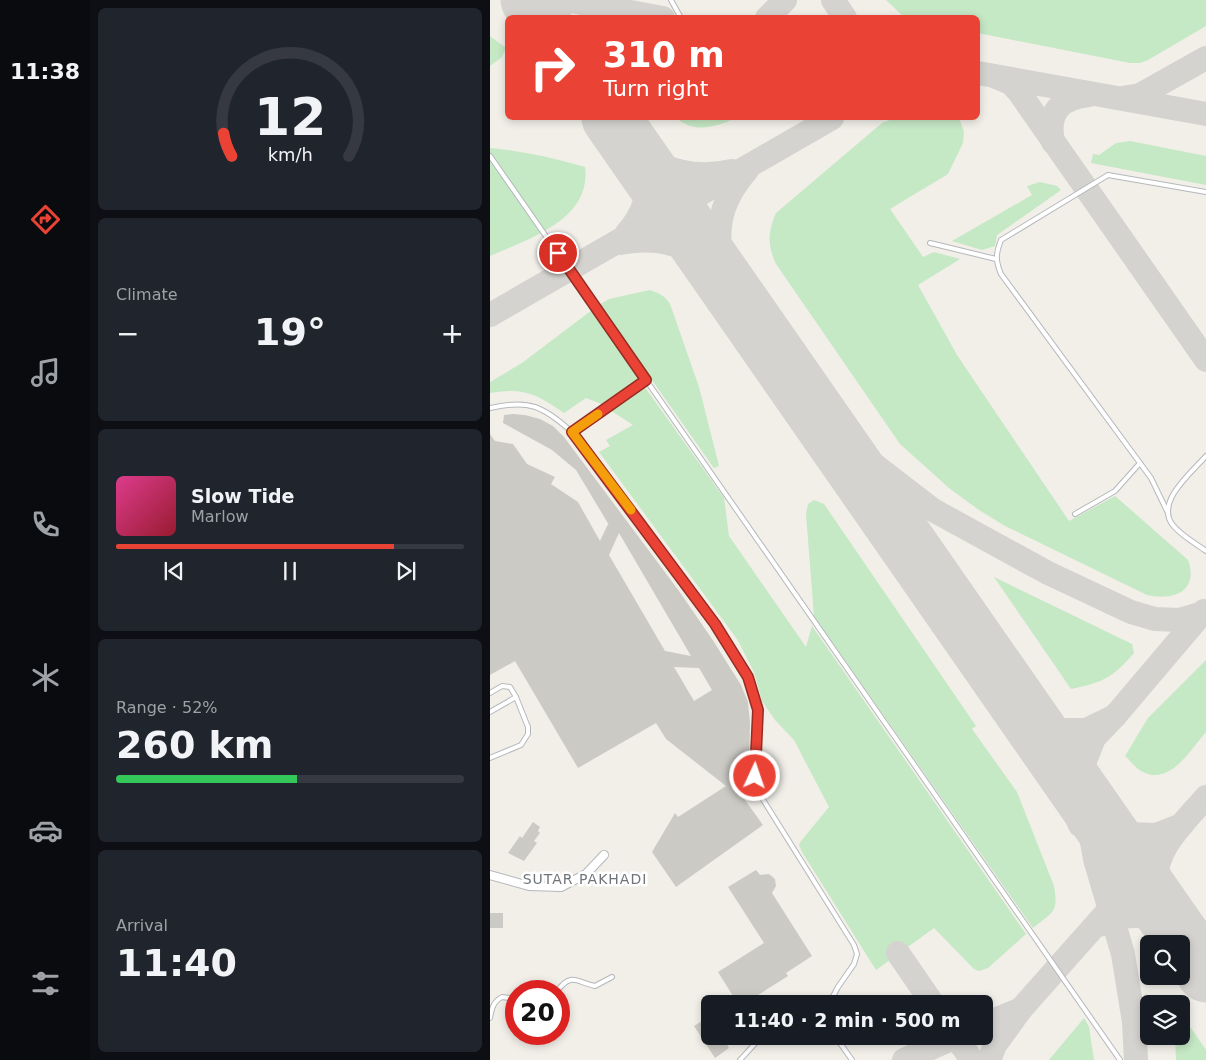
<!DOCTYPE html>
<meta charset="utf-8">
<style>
:root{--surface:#171b24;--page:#20242c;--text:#f1f3f6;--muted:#9ea1a6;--line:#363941;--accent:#ea4335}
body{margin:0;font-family:"DejaVu Sans",sans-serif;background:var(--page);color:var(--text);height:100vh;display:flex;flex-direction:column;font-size:19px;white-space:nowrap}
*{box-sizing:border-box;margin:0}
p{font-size:16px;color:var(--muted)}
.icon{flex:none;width:28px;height:28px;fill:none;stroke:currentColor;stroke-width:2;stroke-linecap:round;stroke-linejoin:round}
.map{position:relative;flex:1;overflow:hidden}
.panel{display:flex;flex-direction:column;gap:8px;padding:8px;background:#0d0f14;width:400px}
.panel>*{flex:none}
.guide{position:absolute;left:15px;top:15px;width:475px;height:105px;border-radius:8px;box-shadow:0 2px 8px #0003;background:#ea4335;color:#fff;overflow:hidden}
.fabs{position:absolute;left:650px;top:935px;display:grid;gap:10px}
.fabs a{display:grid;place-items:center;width:50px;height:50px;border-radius:8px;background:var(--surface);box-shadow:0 2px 8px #0003;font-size:25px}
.speed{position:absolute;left:15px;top:980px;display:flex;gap:10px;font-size:25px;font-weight:700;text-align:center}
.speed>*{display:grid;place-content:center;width:65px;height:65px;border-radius:50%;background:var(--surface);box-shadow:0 2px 8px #0003;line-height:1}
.speed .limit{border:8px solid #d22;background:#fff;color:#111}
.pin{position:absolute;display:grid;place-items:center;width:42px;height:42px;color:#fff;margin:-21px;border:2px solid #fff;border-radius:50%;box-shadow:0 1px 5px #0007}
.me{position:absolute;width:55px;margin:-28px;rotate:3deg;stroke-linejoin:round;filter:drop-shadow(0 0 4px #0008)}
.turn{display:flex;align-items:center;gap:18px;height:105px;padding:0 15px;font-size:22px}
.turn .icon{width:65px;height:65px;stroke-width:2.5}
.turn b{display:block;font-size:35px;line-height:42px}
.big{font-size:38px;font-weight:700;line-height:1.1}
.panel .card{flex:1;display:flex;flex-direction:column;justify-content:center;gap:8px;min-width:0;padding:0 18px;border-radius:8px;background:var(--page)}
.panel .dial{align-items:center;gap:0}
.dial svg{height:130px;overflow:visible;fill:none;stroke:var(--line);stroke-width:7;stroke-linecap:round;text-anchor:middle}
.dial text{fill:var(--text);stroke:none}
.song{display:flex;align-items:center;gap:15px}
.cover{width:60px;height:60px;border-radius:8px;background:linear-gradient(135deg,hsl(330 70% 55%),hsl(350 70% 35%))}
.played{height:5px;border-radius:2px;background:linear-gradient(90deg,var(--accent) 80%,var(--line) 80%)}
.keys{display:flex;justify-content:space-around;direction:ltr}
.heat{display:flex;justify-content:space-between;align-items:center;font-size:28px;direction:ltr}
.charge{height:8px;border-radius:4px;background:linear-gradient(90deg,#34c759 52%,var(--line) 0)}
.trip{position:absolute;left:211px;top:995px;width:292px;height:50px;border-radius:8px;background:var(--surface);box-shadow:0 2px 8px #0003;font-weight:700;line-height:50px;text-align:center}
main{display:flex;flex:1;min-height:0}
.dock{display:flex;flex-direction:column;width:90px;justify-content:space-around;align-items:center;background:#090b0e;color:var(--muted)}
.dock .icon{width:35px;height:35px}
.dock .selected{color:var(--accent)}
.dock b{font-size:22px;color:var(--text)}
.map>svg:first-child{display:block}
.green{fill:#c5e8c5}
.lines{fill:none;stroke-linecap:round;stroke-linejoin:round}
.taxiway{stroke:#d4d3d0;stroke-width:24}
.runway{stroke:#d4d3d0;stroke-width:59}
.building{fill:#cccac5;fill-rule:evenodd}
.service-casing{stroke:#b5b8bc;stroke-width:6}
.minor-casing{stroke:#b5b8bc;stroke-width:10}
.service{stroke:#fff;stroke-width:4}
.minor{stroke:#fff;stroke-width:8}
.route-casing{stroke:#982c22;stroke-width:12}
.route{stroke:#ea4335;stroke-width:9}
.slow{stroke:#f59e0b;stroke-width:9}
.labels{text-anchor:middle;stroke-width:5;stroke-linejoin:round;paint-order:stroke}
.neighbourhood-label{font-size:14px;letter-spacing:1px;fill:#70757a;stroke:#fff}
</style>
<main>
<nav class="dock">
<b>11:38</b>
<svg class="icon selected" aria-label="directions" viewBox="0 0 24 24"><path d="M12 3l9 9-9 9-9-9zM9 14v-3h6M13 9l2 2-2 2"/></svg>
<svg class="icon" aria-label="music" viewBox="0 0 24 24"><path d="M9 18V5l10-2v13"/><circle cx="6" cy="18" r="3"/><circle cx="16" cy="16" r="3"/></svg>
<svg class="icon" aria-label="phone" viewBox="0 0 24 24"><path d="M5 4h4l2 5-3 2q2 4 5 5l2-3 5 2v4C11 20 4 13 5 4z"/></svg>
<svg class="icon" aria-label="climate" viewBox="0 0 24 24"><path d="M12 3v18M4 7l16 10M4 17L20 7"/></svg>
<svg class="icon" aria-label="car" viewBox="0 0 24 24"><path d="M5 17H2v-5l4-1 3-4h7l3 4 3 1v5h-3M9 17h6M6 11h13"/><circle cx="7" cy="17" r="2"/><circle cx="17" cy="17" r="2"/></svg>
<svg class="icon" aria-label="filters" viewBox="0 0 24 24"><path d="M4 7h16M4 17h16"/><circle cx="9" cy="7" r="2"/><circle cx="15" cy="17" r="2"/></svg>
</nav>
<section class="panel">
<div class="card dial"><svg viewBox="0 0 100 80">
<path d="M14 69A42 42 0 1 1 86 69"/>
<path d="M14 69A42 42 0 0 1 9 55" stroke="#ea4335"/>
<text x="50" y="56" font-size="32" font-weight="700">12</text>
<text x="50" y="72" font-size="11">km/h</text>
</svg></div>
<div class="card"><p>Climate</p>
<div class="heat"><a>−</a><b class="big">19°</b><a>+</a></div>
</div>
<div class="card">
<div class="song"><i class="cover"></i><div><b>Slow Tide</b><p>Marlow</p></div></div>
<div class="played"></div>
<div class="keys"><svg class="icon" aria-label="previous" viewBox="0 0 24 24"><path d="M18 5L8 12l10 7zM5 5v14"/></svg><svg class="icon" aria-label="pause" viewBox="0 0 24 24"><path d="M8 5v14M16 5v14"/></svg><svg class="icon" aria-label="next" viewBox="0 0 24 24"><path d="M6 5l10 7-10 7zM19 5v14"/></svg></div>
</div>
<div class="card"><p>Range · 52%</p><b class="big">260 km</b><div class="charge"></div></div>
<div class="card"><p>Arrival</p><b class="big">11:40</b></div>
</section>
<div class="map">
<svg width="716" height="1060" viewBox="0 0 716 1060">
<rect width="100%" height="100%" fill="#f1efe8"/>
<g class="green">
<path d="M396,0H716V26L658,60L650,63H640L488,33V18L414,17Z"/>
<path d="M0,36L16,48L12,57L0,66Z"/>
<path d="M187,118H245C227,127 203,134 187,118Z"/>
<path d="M405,118H469L474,132L473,143L458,174L400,209L433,257L444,252L470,259L428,285L467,355L579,521L625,496L698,560C709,591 684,601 657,595L515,526L489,510L459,488L410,444L286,264C277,244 278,232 286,213L392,123Z"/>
<path d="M640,141L716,156V185L601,163L603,154L609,155L626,143Z"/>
<path d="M0,148C32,151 64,158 95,167C102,220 38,239 0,256Z"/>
<path d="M550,182L567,186L571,190L507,235L505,246L492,250L462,241L542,195L537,186Z"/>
<path d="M160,290C169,293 175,296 180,304L209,387L229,466L224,468L109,305L119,299Z"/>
<path d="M102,310L147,374L148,382L114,405L96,398L74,413C47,394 34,387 0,393V382L32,363Z"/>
<path d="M154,386L234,498L239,536L316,647L322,626L536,934L498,968L489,971L484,969L444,928L386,970L312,852L309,845L311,841L339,807L304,740L285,720L272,701L264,672L247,639L109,452L120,446L116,440L143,425L120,410Z"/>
<path d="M324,500L334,504L486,726L482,729L527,792L564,886C569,913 562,912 543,928L324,616L316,514L318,504Z"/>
<path d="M504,577L642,644L644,653C622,678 614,682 581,689Z"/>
<path d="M716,660V732C701,749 680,786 653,772C646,769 641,761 635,756L658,718Z"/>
<path d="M594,1018L599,1027L604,1060H559Z"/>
<path d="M694,1027L701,1028L716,1050V1060H686L685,1037L691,1036V1029Z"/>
</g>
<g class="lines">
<g class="taxiway">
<path d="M24,0L46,18"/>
<path d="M75,0L173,18"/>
<path d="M343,0L355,18"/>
<path d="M277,18L295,0"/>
<path d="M488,73L716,114"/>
<path d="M506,77L521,83L529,92L716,360"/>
<path d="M632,98L650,95L716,58"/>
<path d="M563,142C557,112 570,98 599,95"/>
<path d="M146,153C178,170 204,180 242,171"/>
<path d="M137,233C151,217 163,192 155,170C153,164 149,158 146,153"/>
<path d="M130,243C161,237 193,242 219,263C225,268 231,277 237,283"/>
<path d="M236,282C224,236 226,205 258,169"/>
<path d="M0,315L342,118"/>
<path d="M339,430L443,510L558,573L641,612L665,619L689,620L713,613"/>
<path d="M537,714L564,730H596L625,716L714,611"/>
<path d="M537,714L564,764L590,825"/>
<path d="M625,716L604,738L593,766L594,797L605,859L633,954L644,1022L646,1060"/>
<path d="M612,822L638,834L666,835L692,825"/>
<path d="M628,899C635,881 635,867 631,849"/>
<path d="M674,912C672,905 668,897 667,890C660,852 694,823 716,797"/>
<path d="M609,925C638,911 657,914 686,928"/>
<path d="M408,953L443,1004"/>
<path d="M495,1024L531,1009L649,876"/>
<path d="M465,1036L482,1060"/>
<path d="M414,1060L468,1036"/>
<path d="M499,1060L505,1045L531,1009"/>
</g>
<g class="runway">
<path d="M40,0L52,18"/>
<path d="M121,118L716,973"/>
</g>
</g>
<g class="building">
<path d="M23,414L35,415L50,419L63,426L74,437L189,591L224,642L251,685L258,702L260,723L259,768L256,769L258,772L242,782L273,825L186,887L162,852L185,813L188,817L236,786L176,739L166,723L88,768L25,661L0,675V434L5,441L23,444L37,464L65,477L61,484L88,502L110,541L118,524L119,525L86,470L62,450L13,423L14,415ZM129,533L201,656L175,651L119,555ZM184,667L209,668L222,690L204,701Z"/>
<path d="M43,822L50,827L48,831L50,833L44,841L47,843L34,861L18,853L30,836L32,838Z"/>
<path d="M266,870L270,875L279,874L285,879L286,886L282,893L322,956L296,973L298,976L254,1004H248L228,972L274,943L238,887Z"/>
<rect x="0" y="913" width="13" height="15"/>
<path d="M220,1016V1036H232L239,1048L225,1058L204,1026Z"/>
</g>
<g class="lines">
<g class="service-casing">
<g id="service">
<path d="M181,0L191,18"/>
<path d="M0,156L630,1060"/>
<path d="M440,243L506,259"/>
<path d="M0,408C39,399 53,406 82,432L225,624L258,677L268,710L265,776L272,798L364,945L367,954L364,964L348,987L339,1004"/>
<path d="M82,432L156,380"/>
<path d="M716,456C702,472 666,501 682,524C690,535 705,543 716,551"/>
<path d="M678,513L661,478L511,274C505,260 506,253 511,240L618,175L716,192"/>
<path d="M585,514L625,491L650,463"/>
<path d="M0,693L12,686L20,687L26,697L38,727V734L31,745L0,758"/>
<path d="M0,712L26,697"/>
<path d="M67,991C82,972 86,982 105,986L122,977"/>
<path d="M0,1018C2,1008 3,1002 12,997L26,999"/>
<path d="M345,1036L362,1060"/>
<path d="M250,1060L272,1036"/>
</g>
</g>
<g class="minor-casing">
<path id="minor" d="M0,875L39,886L71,887L96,874L114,855"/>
</g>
<use href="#service" class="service"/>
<use href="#minor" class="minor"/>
</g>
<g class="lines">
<g class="route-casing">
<path id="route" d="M68,253L156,380L82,432L225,624L258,677L268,710L265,776"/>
</g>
<use href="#route" class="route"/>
<path class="slow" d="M108,414L82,432L141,510"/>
</g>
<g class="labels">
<g class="neighbourhood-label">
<text x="95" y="884">SUTAR PAKHADI</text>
</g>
</g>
</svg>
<div class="fabs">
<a><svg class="icon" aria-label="search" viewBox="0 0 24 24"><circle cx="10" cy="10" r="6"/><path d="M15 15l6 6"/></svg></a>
<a><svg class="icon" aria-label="layers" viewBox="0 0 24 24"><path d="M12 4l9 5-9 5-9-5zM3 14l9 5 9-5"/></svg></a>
</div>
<div class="speed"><div class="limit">20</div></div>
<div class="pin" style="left:68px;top:253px;background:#d93025"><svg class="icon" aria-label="arrive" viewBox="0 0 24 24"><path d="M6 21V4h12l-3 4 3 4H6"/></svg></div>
<svg class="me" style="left:265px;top:776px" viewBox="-20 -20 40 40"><circle r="17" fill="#ea4335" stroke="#fff" stroke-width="3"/><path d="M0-11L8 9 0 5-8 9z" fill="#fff"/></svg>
<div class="trip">11:40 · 2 min · 500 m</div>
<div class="guide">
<div class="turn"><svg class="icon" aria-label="right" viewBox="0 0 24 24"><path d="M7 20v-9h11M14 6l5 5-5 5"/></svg><div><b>310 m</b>Turn right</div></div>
</div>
</div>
</main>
